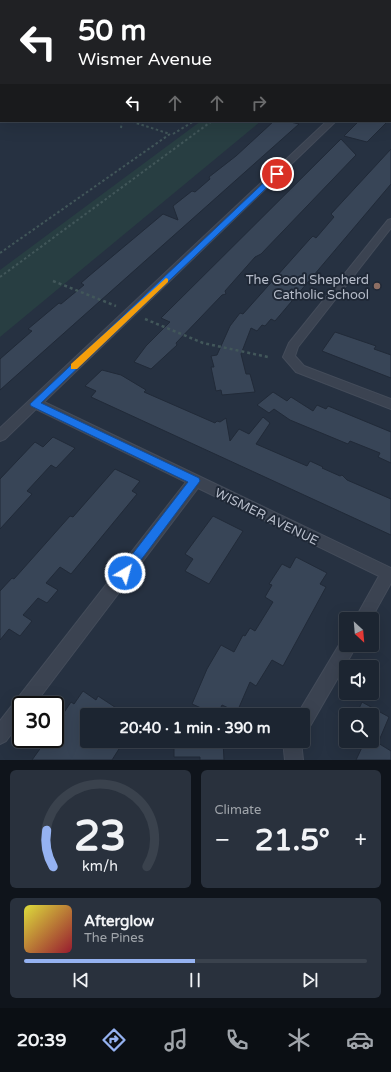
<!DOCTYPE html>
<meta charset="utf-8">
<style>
:root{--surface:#1c2531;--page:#29313d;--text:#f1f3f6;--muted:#a0a5ab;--line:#3a424d;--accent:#95b2f1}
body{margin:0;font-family:"Varela Round",sans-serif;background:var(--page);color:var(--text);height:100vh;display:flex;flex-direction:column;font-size:15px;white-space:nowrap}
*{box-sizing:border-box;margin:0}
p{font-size:13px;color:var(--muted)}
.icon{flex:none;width:22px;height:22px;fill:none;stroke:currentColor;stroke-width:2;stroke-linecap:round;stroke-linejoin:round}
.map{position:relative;height:760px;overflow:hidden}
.side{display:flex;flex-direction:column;gap:10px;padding:10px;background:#0f141b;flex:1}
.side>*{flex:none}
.guide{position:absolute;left:0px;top:0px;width:391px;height:122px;box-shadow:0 4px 16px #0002,0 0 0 1px var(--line);background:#202124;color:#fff;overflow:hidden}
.needle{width:26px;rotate:154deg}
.buttons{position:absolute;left:339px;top:612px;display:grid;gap:8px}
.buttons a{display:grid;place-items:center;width:40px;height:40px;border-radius:4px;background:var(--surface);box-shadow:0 4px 16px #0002,0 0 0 1px var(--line);font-size:20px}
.speed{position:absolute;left:12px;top:696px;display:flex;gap:8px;font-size:20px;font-weight:700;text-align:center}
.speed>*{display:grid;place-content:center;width:52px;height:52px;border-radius:50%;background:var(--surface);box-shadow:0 4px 16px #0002,0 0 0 1px var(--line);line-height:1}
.speed .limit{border:2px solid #111;border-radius:6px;background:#fff;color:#111}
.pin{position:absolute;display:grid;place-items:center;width:34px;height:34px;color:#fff;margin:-17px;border:2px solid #fff;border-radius:50%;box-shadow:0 1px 4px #0007}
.me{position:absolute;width:44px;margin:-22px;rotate:37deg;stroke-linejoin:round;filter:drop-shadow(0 0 3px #0008)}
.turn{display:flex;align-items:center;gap:14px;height:84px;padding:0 12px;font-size:18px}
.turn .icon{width:52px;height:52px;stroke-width:2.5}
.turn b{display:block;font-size:28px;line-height:34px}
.lanes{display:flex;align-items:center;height:38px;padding:0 12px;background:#0003;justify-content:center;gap:20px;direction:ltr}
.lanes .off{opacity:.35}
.big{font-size:30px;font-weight:700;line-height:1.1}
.side .widget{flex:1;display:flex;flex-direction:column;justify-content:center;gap:6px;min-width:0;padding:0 14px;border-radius:6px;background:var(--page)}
.side .dial{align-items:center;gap:0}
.dial svg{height:104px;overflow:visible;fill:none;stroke:var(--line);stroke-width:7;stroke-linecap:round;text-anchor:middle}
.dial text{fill:var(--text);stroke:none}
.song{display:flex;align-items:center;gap:12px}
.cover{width:48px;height:48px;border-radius:6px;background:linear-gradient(135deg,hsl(60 70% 55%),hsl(350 70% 35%))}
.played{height:4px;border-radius:2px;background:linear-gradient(90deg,var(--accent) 50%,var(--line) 50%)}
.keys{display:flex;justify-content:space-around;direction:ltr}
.heat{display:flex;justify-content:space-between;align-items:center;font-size:22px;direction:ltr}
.side .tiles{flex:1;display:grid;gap:10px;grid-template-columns:1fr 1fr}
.widget:last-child{grid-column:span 2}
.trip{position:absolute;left:80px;top:708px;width:230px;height:40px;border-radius:4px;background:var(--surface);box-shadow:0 4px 16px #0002,0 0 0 1px var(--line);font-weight:700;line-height:40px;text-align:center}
.tab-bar{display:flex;height:64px;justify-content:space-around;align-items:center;background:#0b0f14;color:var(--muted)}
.tab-bar .icon{width:28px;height:28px}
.tab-bar .selected{color:var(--accent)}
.tab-bar b{font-size:18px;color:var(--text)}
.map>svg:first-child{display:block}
.green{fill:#283e42}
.building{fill:#384557;stroke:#212a38}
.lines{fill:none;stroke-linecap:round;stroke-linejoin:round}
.street-casing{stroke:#444c5a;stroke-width:2}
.path-far2{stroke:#42575a;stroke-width:1.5;stroke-dasharray:1.5 1.5;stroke-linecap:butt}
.path-far1{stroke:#42575a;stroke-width:2;stroke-dasharray:2.5 2.5;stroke-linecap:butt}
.path{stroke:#42575a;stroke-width:2.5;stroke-dasharray:3 3;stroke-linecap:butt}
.street{fill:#3b4351;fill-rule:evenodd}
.route{fill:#1a73e8;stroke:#114b97}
.slow{fill:#f59e0b}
.education-dot{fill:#8d6e63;stroke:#1f2836;stroke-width:1.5}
.labels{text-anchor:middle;stroke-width:4;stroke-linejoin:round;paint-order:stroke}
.poi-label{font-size:13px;fill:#b8becb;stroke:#1f2836;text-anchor:end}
.street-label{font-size:13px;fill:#b8becb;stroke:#1f2836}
</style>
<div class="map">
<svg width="391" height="760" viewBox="0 0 391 760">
<rect width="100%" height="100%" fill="#263141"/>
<path class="green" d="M201,121H261L0,337V270Z"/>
<g class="building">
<path d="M274,121H286L299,124L0,390V359L32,331L28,329L59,303L61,304L84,285L81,283L89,276L163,214L178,220L173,206L192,191L195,192L210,179L209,177L236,156Z"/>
<path d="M359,121H388L367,142L344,136Z"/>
<path d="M341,139L356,155L261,254L255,257L225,291L226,294L222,295L176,343L177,345L151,369L134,362L146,346L170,322L161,318Z"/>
<path d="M391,149V184L275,321L271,319L265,326L262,325L257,331L251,328L241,354L246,374H250L255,392L222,395L221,390L216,391L211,367H214L211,356L217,355L230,326L240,313L243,314L309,240L313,236L316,238L334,217L331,214Z"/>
<path d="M335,332L376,346L374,349L391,355V378L322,351Z"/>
<path d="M102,370L121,375L146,390L144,392L215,423L217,421L220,422L226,418L230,441L239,429L249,434L263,417L270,423L256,444L307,466L310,461L323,467L322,468L340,476L342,475L347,480L391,499V535L91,397L96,391L85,386Z"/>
<path d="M273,392L287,401L291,397L313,411L317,405L326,409L328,406L391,432V463L378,457L380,453L350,441L348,444L290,420L274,409L269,413L257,405Z"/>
<path d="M53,437L75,448L56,468L51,465L27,491L32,494L0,529V479L35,442L43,447Z"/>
<path d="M115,469L140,481L132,491L137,494L71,574L60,567L46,583L58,590L47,603L38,598L23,615L32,621L20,636L9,629L0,640V591L12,578L14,579L70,516L73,517Z"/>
<path d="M213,516L243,531L209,584L185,571L193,559L185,554Z"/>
<path d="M296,557L327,573L320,584L326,587L283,666L272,660L256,686L250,682L237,712L222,705L217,715L192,704L207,669L221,645L234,652L243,635L245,636L250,628L255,631L273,602L265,597L272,585L269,584L282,564L290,568Z"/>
<path d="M83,691L96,700L98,696L127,715H87V741H124L112,760H32L47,739H55V728L65,715L63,714L71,702L74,704Z"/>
<path d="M362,702L389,717L378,743L391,751V760H356L365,741H372V715H356Z"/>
<path d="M174,741H223L224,760H200V757H174Z"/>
</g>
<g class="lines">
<g class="street-casing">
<g id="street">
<path d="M390,62H391L390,67Z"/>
<rect x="390" y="98" width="1" height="4"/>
<path d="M327,121H336L44,402L391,568V583L371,619H355L379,576L198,488L34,705H21V721L6,741L0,744V721L186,482L36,409L5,439L0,441V428Z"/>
<path d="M391,219V228L298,347L295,356L304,366L391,399V409L296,372L283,357L289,343L388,220Z"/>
<path d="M346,638V645H356L354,650L309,728L303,731V715H297L342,640Z"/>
<path d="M283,741H301L303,760H285Z"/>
</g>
</g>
<path class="path-far2" d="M383,0L385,1"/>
<g class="path-far1">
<path d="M121,128L122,121"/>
<path d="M173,134L194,121"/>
<path d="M0,253L170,134L130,121"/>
<path d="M0,277L212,121"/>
</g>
<g class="path">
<path d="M53,281L116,306"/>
<path d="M145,319L203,343L268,357"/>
</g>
<use href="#street" class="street"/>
</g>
<path class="route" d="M275,172L281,174L41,403L199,478L200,481L129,576L125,578L121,576L119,573L121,569L188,482L31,406L30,404Z"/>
<path class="slow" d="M166,278L168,279V282L77,369H71V364Z"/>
<circle class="education-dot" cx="377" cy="286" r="4"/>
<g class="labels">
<g class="poi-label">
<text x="369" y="284">The Good Shepherd<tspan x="369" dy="15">Catholic School</tspan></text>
</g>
<g class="street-label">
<text transform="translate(267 516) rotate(26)" y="5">WISMER AVENUE</text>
</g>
</g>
</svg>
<div class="buttons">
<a><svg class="needle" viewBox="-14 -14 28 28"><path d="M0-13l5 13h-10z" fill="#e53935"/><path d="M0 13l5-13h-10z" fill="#a0a5ab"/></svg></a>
<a><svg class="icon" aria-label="sound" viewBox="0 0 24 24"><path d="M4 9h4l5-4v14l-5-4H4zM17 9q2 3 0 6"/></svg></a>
<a><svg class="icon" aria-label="search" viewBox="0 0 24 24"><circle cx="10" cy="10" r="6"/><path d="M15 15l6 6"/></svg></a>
</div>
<div class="speed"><div class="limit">30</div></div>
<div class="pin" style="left:277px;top:174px;background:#d93025"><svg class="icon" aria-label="arrive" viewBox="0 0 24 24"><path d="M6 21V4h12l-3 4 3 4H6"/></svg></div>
<svg class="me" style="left:125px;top:573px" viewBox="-20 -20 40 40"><circle r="17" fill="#1a73e8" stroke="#fff" stroke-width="3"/><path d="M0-11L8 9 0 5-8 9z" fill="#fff"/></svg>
<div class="trip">20:40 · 1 min · 390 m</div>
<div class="guide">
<div class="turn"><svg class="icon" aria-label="left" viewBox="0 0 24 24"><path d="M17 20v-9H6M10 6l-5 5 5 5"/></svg><div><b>50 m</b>Wismer Avenue</div></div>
<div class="lanes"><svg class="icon" aria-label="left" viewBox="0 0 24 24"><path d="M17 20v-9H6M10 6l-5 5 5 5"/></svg><svg class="icon off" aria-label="ahead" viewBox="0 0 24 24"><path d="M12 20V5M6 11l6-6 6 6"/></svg><svg class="icon off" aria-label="ahead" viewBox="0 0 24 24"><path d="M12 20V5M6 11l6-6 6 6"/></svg><svg class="icon off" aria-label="right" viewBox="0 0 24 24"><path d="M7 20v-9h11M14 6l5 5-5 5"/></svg></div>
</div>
</div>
<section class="side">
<div class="tiles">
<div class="widget dial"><svg viewBox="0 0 100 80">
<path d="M14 69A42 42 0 1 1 86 69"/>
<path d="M14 69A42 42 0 0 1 9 41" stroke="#95b2f1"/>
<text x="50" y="56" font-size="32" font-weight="700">23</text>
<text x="50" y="72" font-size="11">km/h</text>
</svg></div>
<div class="widget"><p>Climate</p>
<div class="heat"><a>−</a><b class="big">21.5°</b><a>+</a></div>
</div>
<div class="widget">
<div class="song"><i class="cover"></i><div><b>Afterglow</b><p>The Pines</p></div></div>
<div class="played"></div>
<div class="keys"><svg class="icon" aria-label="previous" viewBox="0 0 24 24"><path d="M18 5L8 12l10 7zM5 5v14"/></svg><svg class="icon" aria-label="pause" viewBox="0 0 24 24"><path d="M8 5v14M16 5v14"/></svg><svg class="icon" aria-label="next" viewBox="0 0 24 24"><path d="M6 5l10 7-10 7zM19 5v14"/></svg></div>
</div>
</div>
</section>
<nav class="tab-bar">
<b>20:39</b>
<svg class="icon selected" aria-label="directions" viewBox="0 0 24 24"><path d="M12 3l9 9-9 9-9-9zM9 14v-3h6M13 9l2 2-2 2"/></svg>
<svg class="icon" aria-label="music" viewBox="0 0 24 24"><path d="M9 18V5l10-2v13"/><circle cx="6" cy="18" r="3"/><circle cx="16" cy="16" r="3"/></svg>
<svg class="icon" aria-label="phone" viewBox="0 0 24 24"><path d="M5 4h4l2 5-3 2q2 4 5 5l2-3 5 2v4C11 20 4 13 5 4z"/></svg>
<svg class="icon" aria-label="climate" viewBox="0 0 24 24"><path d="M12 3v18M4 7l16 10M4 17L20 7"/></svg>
<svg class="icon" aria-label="car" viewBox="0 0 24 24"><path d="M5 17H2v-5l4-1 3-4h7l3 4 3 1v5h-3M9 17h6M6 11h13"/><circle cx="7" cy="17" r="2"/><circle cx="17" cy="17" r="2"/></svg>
</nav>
